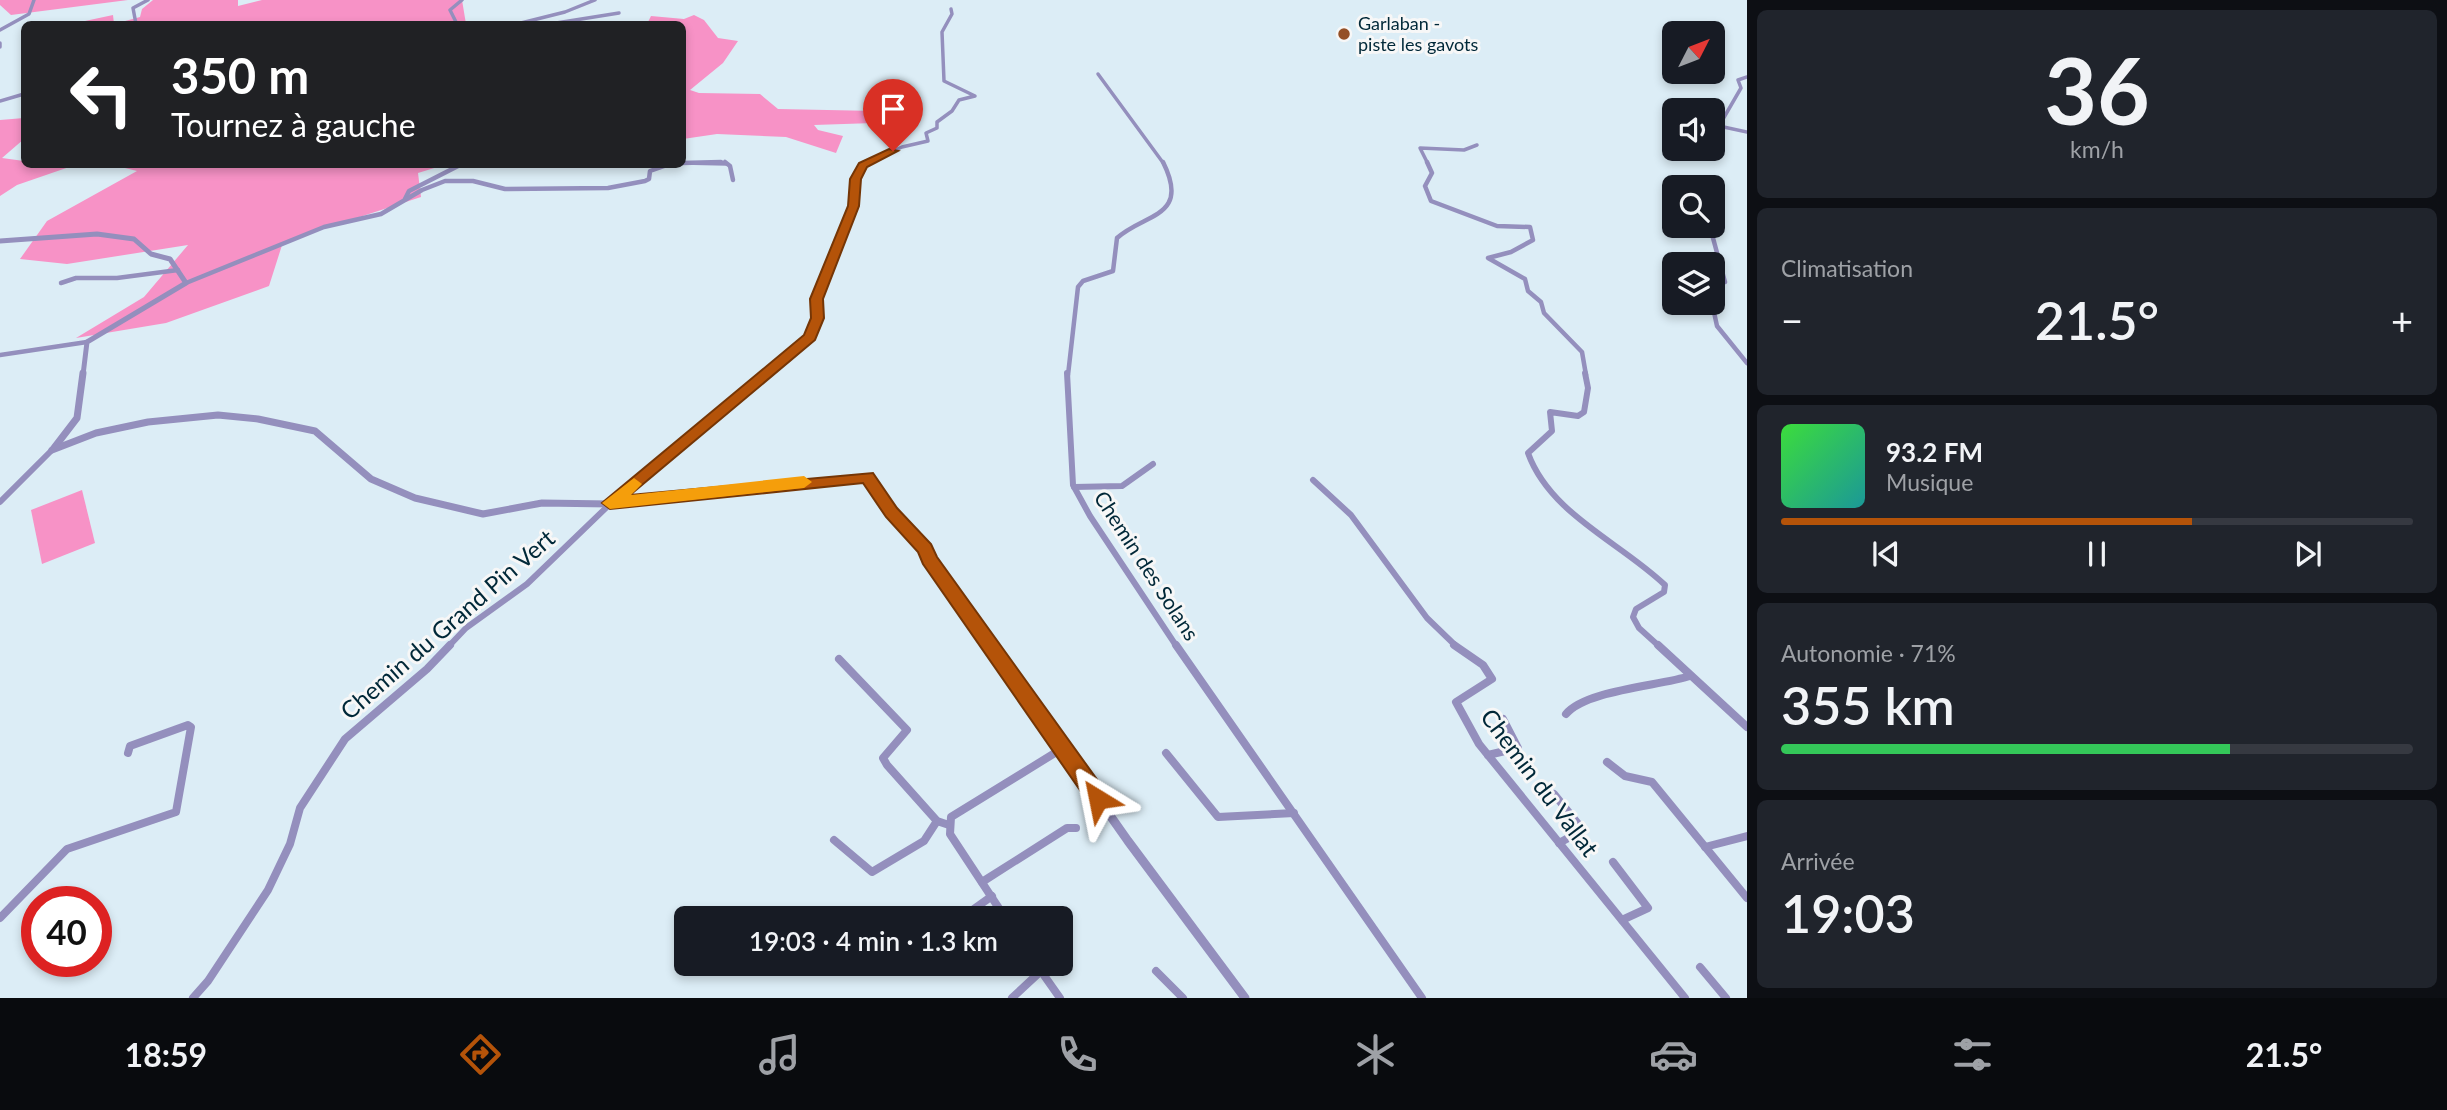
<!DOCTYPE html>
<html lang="fr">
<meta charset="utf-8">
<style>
:root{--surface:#171b24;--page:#20242c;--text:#f1f3f6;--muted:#9ea1a6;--line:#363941;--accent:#b45309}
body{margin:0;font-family:Lato,sans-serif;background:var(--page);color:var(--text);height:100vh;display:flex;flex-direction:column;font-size:26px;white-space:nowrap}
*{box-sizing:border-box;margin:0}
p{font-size:23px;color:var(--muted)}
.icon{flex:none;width:38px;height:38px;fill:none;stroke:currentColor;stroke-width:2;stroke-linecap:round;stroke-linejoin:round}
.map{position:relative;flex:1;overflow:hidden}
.details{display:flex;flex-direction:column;gap:10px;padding:10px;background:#0d0f14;width:700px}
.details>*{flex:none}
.banner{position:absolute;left:21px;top:21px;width:665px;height:147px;border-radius:10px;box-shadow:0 4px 10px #0003;background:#202124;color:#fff;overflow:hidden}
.needle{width:46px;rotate:48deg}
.tools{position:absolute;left:1662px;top:21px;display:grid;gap:14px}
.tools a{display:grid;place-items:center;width:63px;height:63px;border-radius:10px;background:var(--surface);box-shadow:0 4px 10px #0003;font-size:35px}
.speed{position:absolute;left:21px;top:886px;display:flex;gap:14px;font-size:35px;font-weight:700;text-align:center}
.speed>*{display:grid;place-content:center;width:91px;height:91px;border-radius:50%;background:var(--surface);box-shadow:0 4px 10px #0003;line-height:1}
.speed .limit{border:10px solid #d22;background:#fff;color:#111}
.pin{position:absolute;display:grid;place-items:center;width:60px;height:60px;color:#fff;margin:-72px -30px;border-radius:50% 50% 50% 0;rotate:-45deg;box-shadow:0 0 7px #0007}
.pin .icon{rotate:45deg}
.me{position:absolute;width:77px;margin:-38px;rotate:325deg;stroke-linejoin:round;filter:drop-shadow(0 0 5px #0008)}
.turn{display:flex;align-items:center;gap:24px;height:147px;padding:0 35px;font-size:32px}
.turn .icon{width:91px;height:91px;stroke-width:2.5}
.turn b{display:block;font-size:49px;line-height:60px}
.big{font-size:52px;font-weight:600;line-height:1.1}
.details .card{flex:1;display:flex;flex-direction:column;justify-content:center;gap:10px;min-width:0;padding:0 24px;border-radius:10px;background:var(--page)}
.details .dial{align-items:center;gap:0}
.dial b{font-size:91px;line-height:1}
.song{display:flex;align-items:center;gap:21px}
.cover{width:84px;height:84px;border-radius:10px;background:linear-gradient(135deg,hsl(120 70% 55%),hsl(180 70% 35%))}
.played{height:7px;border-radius:4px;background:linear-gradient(90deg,var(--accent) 65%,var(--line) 65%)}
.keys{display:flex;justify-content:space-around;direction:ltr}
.heat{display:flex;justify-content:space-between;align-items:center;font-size:38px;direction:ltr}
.charge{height:10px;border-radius:5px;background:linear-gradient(90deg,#34c759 71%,var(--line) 0)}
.trip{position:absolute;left:674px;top:906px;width:399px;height:70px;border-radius:10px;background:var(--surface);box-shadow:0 4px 10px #0003;font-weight:600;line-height:70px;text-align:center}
.menu{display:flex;height:112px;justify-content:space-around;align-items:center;background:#090b0e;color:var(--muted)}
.menu .icon{width:49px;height:49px}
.menu .selected{color:var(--accent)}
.menu b{font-size:32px;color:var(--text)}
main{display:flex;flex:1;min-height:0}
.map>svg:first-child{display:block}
.green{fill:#f792c6}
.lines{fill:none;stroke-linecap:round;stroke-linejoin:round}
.minor-far3{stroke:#948fbd;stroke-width:3.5}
.minor-far2{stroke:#948fbd;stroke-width:4.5}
.minor-far1{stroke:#948fbd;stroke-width:6}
.minor{stroke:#948fbd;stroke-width:8}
.tertiary-far2{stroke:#948fbd;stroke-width:5}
.tertiary-far1{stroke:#948fbd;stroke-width:7}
.tertiary{stroke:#948fbd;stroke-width:9}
.route{fill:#b45309;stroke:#753606;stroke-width:2}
.slow{fill:#f59e0b}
.poi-dot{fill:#944f26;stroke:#f7f7f7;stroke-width:2.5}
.labels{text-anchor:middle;stroke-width:6;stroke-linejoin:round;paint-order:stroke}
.far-poi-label{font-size:18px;fill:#002838;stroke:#f7f7f7;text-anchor:start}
.street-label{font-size:21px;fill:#002838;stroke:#f7f7f7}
.near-street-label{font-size:24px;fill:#002838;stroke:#f7f7f7}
</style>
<main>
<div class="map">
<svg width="1747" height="998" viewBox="0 0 1747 998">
<rect width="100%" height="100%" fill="#dcedf6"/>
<g class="green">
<path d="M0,0H128L11,15L0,5Z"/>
<path d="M153,0H238V6L262,0H462L466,24H71L113,15L114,24L140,17L142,9Z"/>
<path d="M694,15L704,20L718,38L738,41L723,63L690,90L699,93L760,94L778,109L876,111L874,123L814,125L818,130L843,136L836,153L786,137L717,134L683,139L682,24H647L651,16L684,19Z"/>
<path d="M24,118V139L2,158L24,161V164L75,165L17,185L0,196V120Z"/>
<path d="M113,165H444L418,173L421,197L283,242L269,286L166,323L76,338L144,297L188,245L67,264L20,259L47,221L137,171Z"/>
<path d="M82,490L95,543L42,564L31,510Z"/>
</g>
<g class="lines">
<g class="minor-far3">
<path d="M136,24L133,8L148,0"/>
<path d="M457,24L450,10L462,0"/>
<path d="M517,24L565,12L595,0"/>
<path d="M550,24L619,13"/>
<path d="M0,30L29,14L34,0"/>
<path d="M0,43V47"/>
<path d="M1098,74L1164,164"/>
<path d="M1747,77L1738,80L1741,88L1719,126L1747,132"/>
<path d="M0,101L24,94"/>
<path d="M682,163L727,164"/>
<path d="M865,164L902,147L928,141L926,133L937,128V122L952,111L959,100L975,96L944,81L942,32L952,14L951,9"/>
<path d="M1428,164L1420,148L1464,150L1477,145"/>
</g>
<g class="minor-far2">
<path d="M725,162L730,166L733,180"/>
<path d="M1427,162L1432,173L1425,186L1431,201L1497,226L1530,227L1533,240L1511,252L1488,258L1525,279L1528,291L1541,302L1544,313L1582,352L1586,375"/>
<path d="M682,163L721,162"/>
<path d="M405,199L409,191L462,164"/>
<path d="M1713,238L1725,282L1713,285"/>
<path d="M61,283L76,278H117L178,270"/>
<path d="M186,283L324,227L381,214L422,190L445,181H473L505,189L608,188L645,181L649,179L650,171L670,164"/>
<path d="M1712,303L1717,326L1747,363"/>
<path d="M0,355L87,342"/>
<path d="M765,375L810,337L817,318V299L854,206L856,179L863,165L869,162"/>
<path d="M1068,375L1078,287L1083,281L1113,271L1117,238C1144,213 1191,218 1163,162"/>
</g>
<g class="minor-far1">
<path d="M1067,373L1073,485L1090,516L1177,647"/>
<path d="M1585,373L1588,388L1584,412L1578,416L1550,412L1552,431L1528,453C1550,514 1620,542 1665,585L1664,592L1636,609L1633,617L1639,628L1660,647"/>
<path d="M1313,480L1351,515L1427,618L1457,647"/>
<path d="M1074,487L1122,486L1153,464"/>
<path d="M0,502L52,450"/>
<path d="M448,647L466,628L527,584L610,504L767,373"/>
</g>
<g class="minor">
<path d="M1176,645L1422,998"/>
<path d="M1454,645L1483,665L1492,679L1456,702L1479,744L1685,998"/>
<path d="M1658,645L1747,727"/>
<path d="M839,659L907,730L883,758L887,765L937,821L949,825"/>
<path d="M1566,714C1586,690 1659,686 1690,676"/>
<path d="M1166,753L1218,817L1294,813"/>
<path d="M1488,755L1518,748L1503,719"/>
<path d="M1607,762L1625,776L1652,782L1747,898"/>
<path d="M1554,794L1583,830L1559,843"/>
<path d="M834,840L872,872L924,841L937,821"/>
<path d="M1705,847L1747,836"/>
<path d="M1613,862L1648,908L1622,920"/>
<path d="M982,882L1067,828H1076"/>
<path d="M0,918L67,849L176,812L191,727L188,725L130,746L128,753"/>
<path d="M960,919L992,896"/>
<path d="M1006,919L950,834L951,817L1063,748"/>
<path d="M1036,964L1060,998"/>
<path d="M1700,967L1726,998"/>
<path d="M1156,971L1183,998"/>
<path d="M193,998L208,981L268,890L290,844L300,808L345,739L427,669L450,645"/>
<path d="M1012,998L1041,971"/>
</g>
<path class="tertiary-far2" d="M0,241L97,234L134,239L151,254L170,259L186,283L87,342L83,375"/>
<g class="tertiary-far1">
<path d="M54,448L77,418L83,373"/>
<path d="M52,450L96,433L148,422L218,415L258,419L315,431L371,479L415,498L483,514L542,503L610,504L867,477L892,513L925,549L991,647"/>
</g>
<path class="tertiary" d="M990,645L1128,841L1245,998"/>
</g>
<path class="route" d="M889,149L898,151L867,167L861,179L859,206L823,299L824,318L815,340L630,495L873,473L897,508L931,544L937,557L1106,792L1109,799L1106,806L1098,809L1091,806L923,564L918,552L886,517L863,483L610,509L602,503L804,335L811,318L810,299L848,206L850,179L859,163Z"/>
<path class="slow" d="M804,476L812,482L804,488L610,509L602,503L634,478L642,484L631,495Z"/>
<circle class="poi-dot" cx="1344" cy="34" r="7"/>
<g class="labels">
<g class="far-poi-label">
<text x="1358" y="30">Garlaban -<tspan x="1358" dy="21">piste les gavots</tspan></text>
</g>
<g class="street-label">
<text transform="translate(1146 566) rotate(57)" y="7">Chemin des Solans</text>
</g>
<g class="near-street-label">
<text transform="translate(448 625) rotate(-41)" y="8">Chemin du Grand Pin Vert</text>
<text transform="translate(1539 783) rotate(53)" y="8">Chemin du Vallat</text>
</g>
</g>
</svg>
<div class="tools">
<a><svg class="needle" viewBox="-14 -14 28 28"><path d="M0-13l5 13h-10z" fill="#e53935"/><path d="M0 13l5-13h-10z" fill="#9ea1a6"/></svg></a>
<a><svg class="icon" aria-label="sound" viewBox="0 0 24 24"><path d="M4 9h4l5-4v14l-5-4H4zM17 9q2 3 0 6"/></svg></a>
<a><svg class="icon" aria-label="search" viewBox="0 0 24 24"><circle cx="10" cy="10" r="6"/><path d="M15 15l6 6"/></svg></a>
<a><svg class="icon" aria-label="layers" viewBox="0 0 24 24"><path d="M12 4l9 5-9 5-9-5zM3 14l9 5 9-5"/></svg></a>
</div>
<div class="speed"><div class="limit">40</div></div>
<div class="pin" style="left:893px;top:151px;background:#d93025"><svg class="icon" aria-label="arrive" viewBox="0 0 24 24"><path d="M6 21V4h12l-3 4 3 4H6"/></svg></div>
<svg class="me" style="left:1098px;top:799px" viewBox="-20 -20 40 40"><path d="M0-17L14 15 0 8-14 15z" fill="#b45309" stroke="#fff" stroke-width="4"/></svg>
<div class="trip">19:03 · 4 min · 1.3 km</div>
<div class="banner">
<div class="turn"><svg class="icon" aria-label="left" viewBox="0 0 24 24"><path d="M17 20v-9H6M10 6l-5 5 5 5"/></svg><div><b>350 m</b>Tournez à gauche</div></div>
</div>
</div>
<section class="details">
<div class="card dial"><b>36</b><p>km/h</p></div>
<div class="card"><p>Climatisation</p>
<div class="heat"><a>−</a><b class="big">21.5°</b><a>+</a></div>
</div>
<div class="card">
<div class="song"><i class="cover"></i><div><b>93.2 FM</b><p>Musique</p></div></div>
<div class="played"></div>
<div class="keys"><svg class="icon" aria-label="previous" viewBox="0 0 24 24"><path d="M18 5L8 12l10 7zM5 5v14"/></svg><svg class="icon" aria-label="pause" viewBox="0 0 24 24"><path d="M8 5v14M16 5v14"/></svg><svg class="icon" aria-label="next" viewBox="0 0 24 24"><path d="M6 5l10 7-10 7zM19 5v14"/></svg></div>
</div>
<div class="card"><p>Autonomie · 71%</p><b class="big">355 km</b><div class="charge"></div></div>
<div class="card"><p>Arrivée</p><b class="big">19:03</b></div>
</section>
</main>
<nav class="menu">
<b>18:59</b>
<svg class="icon selected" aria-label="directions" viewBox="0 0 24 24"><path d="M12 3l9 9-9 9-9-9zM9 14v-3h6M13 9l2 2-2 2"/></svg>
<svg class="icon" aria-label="music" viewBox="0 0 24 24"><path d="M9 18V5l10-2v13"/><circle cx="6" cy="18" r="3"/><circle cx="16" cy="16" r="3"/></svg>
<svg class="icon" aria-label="phone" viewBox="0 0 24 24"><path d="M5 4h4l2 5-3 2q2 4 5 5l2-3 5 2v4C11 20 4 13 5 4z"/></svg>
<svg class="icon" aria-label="climate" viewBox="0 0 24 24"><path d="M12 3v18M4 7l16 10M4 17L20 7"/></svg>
<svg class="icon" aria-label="car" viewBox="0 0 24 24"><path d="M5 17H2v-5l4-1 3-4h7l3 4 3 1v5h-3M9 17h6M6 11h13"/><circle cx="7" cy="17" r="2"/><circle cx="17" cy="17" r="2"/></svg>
<svg class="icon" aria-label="filters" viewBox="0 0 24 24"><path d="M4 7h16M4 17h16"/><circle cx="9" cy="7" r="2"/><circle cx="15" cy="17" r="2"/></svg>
<b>21.5°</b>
</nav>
